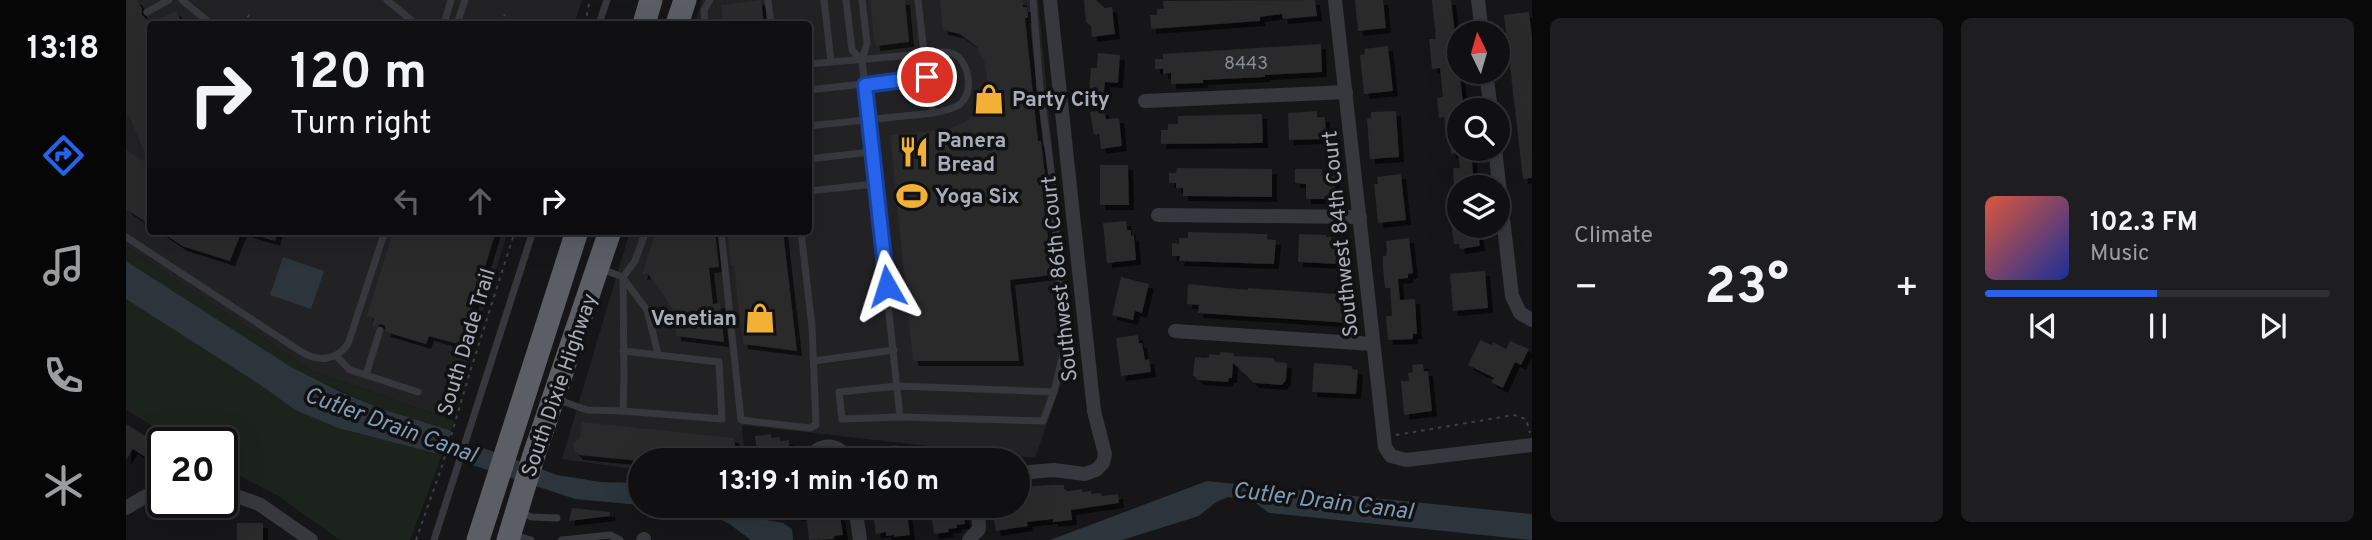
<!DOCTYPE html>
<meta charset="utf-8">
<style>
:root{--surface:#101012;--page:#1e1e20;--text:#f1f3f6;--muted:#9c9d9f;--line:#303032;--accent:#2563eb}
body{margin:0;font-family:Overpass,sans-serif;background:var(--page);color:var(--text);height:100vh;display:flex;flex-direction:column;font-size:26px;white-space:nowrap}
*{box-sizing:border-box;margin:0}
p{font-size:23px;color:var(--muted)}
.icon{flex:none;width:38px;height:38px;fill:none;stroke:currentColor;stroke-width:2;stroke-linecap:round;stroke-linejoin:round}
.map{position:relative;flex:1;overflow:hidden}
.panel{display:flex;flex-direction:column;gap:18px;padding:18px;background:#09090a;width:840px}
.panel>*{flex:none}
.banner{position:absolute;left:21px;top:21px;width:665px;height:214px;border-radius:7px;box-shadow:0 7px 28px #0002,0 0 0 2px var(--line);background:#101012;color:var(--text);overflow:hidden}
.needle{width:46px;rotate:355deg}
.tools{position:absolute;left:1321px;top:21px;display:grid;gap:14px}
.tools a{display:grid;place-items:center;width:63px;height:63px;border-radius:50%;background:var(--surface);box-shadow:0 7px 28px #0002,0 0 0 2px var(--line);font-size:35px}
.speed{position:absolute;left:21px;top:427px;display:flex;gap:14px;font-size:35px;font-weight:700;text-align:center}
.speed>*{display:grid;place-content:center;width:91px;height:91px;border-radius:50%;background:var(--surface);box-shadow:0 7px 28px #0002,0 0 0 2px var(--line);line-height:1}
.speed .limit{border:4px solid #111;border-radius:10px;background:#fff;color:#111}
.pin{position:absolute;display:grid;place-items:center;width:60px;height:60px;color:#fff;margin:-30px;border:4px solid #fff;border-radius:50%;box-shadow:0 2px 7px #0007}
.me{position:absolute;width:77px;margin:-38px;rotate:354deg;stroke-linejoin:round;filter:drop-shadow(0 0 5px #0008)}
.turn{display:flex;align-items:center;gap:24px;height:147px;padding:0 28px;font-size:32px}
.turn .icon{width:91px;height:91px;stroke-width:2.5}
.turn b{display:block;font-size:49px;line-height:60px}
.lanes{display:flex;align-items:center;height:66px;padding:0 28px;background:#0003;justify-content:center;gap:35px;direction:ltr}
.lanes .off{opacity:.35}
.big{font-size:52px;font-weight:700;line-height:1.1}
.panel .card{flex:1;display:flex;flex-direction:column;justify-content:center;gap:10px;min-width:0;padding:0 24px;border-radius:10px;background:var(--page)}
.song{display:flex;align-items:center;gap:21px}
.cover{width:84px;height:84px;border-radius:10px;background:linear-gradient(135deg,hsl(10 70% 55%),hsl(230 70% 35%))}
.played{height:7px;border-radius:4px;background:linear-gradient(90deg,var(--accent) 50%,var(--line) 50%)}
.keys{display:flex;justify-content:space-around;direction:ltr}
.heat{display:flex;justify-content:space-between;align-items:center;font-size:38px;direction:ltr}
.panel .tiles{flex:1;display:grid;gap:18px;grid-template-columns:repeat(2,1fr)}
.trip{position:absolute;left:502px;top:448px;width:402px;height:70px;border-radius:35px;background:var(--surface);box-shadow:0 7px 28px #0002,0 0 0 2px var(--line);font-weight:700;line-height:70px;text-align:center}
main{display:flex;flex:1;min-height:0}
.menu{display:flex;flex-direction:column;width:126px;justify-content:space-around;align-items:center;background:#060607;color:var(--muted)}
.menu .icon{width:49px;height:49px}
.menu .current{color:var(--accent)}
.menu b{font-size:32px;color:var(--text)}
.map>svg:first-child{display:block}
.built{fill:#222225}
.green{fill:#1c231d}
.water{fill:#2c353c}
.pier{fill:#161618}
.building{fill:#29292c;filter:url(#shadow)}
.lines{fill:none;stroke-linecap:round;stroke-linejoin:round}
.path{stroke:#3d3f44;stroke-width:2;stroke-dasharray:3.5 5;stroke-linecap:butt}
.service{stroke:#37383d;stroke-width:7}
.minor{stroke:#37383d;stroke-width:14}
.trunk{stroke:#5b5e65;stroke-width:23}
.route-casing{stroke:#184099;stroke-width:18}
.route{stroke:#2563eb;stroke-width:12}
.labels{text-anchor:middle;stroke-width:7;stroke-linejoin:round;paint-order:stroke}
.number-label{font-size:18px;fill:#888b94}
.poi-label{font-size:21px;font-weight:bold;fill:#a8adb8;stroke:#111113;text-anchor:start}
.street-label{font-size:21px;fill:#a8adb8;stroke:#111113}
.water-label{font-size:23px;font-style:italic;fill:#7f9bb3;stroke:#111113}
</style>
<main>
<nav class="menu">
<b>13:18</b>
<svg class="icon current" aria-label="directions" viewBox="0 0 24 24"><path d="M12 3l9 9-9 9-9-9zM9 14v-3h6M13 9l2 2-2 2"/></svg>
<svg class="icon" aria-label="music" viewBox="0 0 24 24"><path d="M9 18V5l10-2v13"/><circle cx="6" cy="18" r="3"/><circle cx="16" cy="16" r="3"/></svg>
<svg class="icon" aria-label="phone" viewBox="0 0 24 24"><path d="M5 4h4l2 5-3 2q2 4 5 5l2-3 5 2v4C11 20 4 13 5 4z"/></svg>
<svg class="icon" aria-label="climate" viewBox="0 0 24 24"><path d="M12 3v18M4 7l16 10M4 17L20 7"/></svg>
</nav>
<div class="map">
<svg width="1406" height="540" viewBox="0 0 1406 540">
<defs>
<filter id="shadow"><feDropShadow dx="5" dy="5" stdDeviation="0" flood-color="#0009"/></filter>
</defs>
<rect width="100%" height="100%" fill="#161618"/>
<g class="built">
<path d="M0,0H456L448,24H24V231H382L323,419L186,371L0,246Z"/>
<path d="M576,0H912L946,352L909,458L616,425L619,460H514V470L436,459L504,231H682V24H569Z"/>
</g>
<g class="green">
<path d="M0,246L186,371L328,421L325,431L253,408L165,368L0,261Z"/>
<path d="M0,299L136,386L169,410L212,428L316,455L284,540H214L151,495L96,467V443H53L0,409Z"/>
</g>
<g class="water">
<path d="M157,257L198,271L185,309L144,295Z"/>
<path d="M0,261L165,367L215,392L253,408L329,432L357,448L431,475L475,482L514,483V505L449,499L316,455L212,428L169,410L136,386L0,299Z"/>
<path d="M1081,481L1406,514V540L1143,513L1127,501L1102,497L1090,502L1073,516L996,540H924Z"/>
<path d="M529,506H613L634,519L657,523L666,529L667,540H625L602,523L585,515L559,508Z"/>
</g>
<path class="pier" d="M326,429L353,442L344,468L316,458Z"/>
<g class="building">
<path d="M0,0H11L16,9V15L24,23L50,11L56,24H24V225L0,209V150L24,165L3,116L0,117Z"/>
<path d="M635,0L638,24H598L595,5Z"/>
<path d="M744,0H779L783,42L749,46Z"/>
<path d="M814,0H896L897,7H901L902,18H899L912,141H915L919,175H915L926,275L884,280L893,361H787L764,135L823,129L839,122L851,111L860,93L861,77L858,60L850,46L834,34L817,30Z"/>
<path d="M958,0H970L979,8L986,7L989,34L966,37L965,26L960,22Z"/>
<path d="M1189,0L1191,16L1157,19L1156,14L1134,17V21L1025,29L1024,15H1031V9H1038L1037,1Z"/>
<path d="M1229,0H1257L1260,28L1232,31Z"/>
<path d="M1306,0H1325L1338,110H1334V149H1345L1348,185L1328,186L1327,168H1334L1332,153L1325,154L1322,128H1319L1318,117L1313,118L1311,98L1317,97L1314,68L1306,69L1303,39H1310Z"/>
<path d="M1403,12L1406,37V178L1397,179L1378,15Z"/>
<path d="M1195,44L1196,72L1139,75V77L1077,80V83L1045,84V73L1037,74V69H1029V59H1037V54Z"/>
<path d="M1262,46L1267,91L1238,94L1234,55L1239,54L1238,49Z"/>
<path d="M972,53L994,55L992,83L979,82L978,93L963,92L965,68H971Z"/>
<path d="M978,110L980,119L993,118L996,146L975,149L973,134L968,135L964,112Z"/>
<path d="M1191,111V117H1199L1200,139L1163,140L1162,113Z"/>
<path d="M1270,111L1273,157L1244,159L1241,119L1245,118V112Z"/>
<path d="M1136,114L1137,143L1035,144V130H1042V124H1052V116Z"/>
<path d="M974,165H1002L1003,205H974Z"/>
<path d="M1051,168L1146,169V197L1057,196V188H1050V183H1043V173H1050Z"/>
<path d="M1169,169H1196V175H1209V199H1180V184L1169,183Z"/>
<path d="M1275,174L1280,220L1252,223L1248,184H1252L1251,177Z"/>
<path d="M1334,217V226H1351L1354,246L1334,249L1333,244H1328L1324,218Z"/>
<path d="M1000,221L1001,230H1005V236L1008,235L1010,260L981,263L977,223Z"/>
<path d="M34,231H116L104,261L56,246Z"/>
<path d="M123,231H152L149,241L123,233Z"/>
<path d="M267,231H370L335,345L303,336L300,344L260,332L259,326L255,324L246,327L248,318L241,316Z"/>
<path d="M530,231H589L593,267L583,268L587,304L594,303L598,342L550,336L548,311L522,274L516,275Z"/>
<path d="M601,231H657L671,351L617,344L608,265L605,266Z"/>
<path d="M1062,232L1141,234V239L1150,240L1148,264L1053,261L1054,256H1046V243L1053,244V238H1062Z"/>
<path d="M1173,234L1200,235V237H1205V241H1213L1212,264L1172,262Z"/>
<path d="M1283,238L1287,273L1282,274V278L1272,279L1274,300L1289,299L1291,334H1287V339L1262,340L1260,316H1266L1264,288H1259L1257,268V256H1260L1261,251L1260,241Z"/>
<path d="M1359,271L1362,308L1327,311L1324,274Z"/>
<path d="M995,277L1023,284L1016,313L1009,311L1007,320L986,315Z"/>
<path d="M1062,284L1122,290V288L1225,295L1223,323L1072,313L1073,305L1061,304Z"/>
<path d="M1012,335L1013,343H1016L1019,360L1023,359L1025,372L995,376L990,338Z"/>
<path d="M1354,340L1366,345L1367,342L1380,349L1384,341L1403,349L1395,365L1389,362L1377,388L1365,382L1368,378L1342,365Z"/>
<path d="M1094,352L1108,353V356L1147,358L1150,362L1161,363L1160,380L1156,385L1128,383L1107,363L1106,378H1103L1102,382L1072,380L1067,375L1069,357L1079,358L1083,357V354L1094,355Z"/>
<path d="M1188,363L1226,366V369L1232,370L1230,394L1186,392Z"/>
<path d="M1297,364L1298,371H1302L1306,411L1278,415L1275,381H1283L1282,373L1287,372L1286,365Z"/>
<path d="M456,422L608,438L611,460L514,461L453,455L448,451L447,444L454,437Z"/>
<path d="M0,424L29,442L19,457L7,449L0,460Z"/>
<path d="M645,434V438L654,437V441L663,440V460H632L629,436Z"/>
<path d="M771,445L773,460H747L746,448Z"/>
<path d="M920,485H938V489L942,491L956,489V492L965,491V494L975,493L976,496L992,494L993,503L945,510L946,520L927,522V519L901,522L902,526L870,531L867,515H870L869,506H892V493L902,491L901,487Z"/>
<path d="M669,506H703L706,513L714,516L717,535L708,536V539L683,540L680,515L670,516Z"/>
<path d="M756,506H780L784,535L768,537V535L760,536V532L750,534L747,513L752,512L751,509H756Z"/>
<path d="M804,506H837L839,524L831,525V528L822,529L823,532L808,534Z"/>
<path d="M446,508L484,512V516L443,521Z"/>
<rect x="111" y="523" width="26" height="17"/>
</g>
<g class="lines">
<g class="path">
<path d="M116,24L124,14"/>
<path d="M375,24L379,14"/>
<path d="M459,24L464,0"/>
<path d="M1270,435L1388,415L1400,419L1404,433"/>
<path d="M290,540L316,466L344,372L389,231"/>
</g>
<g class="service">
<path d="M56,0L85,24"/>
<path d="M261,0L290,24"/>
<path d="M642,0L645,24"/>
<path d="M698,0L705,61"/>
<path d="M720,0L726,50L736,60"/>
<path d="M907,0L914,88L926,178L938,350L928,392"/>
<path d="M21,12L43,0"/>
<path d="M318,24L325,0"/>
<path d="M331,24L339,0"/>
<path d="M473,24L481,0"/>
<path d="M579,24L578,10L584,0"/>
<path d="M682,64L798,54L792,0"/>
<path d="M682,90L801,77"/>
<path d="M682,126L807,113L798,54C806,53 817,50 825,53C842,58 848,88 837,101C831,109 816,111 807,113"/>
<path d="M746,152L774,417"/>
<path d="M682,159L746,152L736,60L741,43L736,0"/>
<path d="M682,191L749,184"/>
<path d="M595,231L615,420L684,428L690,425L686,327L675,231"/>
<path d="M0,237L174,351C192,362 209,362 222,344L259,231"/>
<path d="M475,269L497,277L509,261L520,231"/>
<path d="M497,278L521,310L532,354"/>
<path d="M210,356L224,370L240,375L254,330"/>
<path d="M688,361L768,350"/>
<path d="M240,375L292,392"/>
<path d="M772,386L928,392L917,421L774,417L716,419L713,392Z"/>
<path d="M430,399L461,410L497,411L498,379L497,277"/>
<path d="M497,411L596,419L593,362L497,351"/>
<path d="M395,513L406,517L431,518"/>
<path d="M388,535L405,540"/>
<path d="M308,540L407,231"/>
<path d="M436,540L484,535L494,540"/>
</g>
<g class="minor">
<path d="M1209,0L1259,447L1265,456L1280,460L1406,445"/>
<path d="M1352,0L1356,33"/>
<path d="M1360,72L1365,110"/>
<path d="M1019,101L1220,92"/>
<path d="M1369,149L1386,296L1394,313L1406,320"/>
<path d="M1032,215L1234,217"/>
<path d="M1049,331L1247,344"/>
<path d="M683,460C692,442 713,442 722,460"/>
<path d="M892,473L928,470L959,474L970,470L977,463L979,454L968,411L924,0"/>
<path d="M96,491L133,504L185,540"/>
<path d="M729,506L734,540"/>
<path d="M0,508L22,495L37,491"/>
<path d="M517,540L518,539"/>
<path d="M843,540L853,529L852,506"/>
</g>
<g class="trunk">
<path d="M518,24L525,0"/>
<path d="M551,24L559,0"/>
<path d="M352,540L451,231"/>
<path d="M382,540L407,458L484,231"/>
</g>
</g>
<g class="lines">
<g class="route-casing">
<path id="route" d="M761,286L739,85L801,77"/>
</g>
<use href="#route" class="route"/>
</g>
<defs>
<g id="shop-bare" transform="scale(2.415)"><path d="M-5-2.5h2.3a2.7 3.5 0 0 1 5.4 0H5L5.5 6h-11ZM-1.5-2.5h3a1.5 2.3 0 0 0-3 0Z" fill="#f2b134" stroke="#111113" stroke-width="2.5" paint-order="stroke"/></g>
<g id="restaurant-bare" transform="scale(2.415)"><path d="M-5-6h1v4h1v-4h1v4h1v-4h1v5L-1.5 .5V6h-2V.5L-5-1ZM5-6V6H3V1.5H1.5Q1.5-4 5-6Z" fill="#f2b134" stroke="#111113" stroke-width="2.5" paint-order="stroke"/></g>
<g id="stadium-bare" transform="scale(2.415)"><path d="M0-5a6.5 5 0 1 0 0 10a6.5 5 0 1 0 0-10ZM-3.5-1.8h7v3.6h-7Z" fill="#f2b134" stroke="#111113" stroke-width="2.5" paint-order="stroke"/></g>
</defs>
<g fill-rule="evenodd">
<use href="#shop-bare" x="863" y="99"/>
<use href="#restaurant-bare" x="788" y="152"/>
<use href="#stadium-bare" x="786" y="196"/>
<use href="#shop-bare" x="634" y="318"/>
</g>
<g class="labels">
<g class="number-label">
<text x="1120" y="69">8443</text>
</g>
<g class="poi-label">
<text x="886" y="106">Party City</text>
<text x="811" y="147">Panera<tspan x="811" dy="24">Bread</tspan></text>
<text x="809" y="203">Yoga Six</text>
<text x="611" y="325" text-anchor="end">Venetian</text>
</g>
<g class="street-label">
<text transform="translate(1214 234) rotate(-96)" y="7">Southwest 84th Court</text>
<text transform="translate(933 279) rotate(-96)" y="7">Southwest 86th Court</text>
<text transform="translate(340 342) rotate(-73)" y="7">South Dade Trail</text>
<text transform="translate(433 385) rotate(-71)" y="7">South Dixie Highway</text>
</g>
<g class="water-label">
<text transform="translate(265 424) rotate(20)" y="8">Cutler Drain Canal</text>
<text transform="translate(1197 500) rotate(7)" y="8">Cutler Drain Canal</text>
</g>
</g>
</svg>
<div class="tools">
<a><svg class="needle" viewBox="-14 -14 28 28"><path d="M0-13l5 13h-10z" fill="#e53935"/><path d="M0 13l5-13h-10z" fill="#9c9d9f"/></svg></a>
<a><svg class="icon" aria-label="search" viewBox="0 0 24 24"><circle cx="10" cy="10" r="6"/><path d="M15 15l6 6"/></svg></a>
<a><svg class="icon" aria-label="layers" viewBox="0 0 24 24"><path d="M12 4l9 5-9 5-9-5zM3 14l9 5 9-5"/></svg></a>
</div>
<div class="speed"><div class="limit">20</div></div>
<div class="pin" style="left:801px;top:77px;background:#d93025"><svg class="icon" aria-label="arrive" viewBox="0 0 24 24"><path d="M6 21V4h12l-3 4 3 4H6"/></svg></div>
<svg class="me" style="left:761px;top:286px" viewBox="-20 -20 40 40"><path d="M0-17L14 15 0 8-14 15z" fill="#2563eb" stroke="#fff" stroke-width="4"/></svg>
<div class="trip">13:19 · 1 min · 160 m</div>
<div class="banner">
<div class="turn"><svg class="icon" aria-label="right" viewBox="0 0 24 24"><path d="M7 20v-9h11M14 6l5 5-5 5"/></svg><div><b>120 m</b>Turn right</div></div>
<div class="lanes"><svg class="icon off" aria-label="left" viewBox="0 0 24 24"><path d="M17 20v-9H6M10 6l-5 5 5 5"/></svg><svg class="icon off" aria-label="ahead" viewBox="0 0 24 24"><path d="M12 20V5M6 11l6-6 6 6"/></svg><svg class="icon" aria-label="right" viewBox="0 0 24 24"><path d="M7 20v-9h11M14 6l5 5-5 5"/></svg></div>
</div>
</div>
<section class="panel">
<div class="tiles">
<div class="card"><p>Climate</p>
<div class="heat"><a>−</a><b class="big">23°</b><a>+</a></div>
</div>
<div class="card">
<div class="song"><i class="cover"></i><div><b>102.3 FM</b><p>Music</p></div></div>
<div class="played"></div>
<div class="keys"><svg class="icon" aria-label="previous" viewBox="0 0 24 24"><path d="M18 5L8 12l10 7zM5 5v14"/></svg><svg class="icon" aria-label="pause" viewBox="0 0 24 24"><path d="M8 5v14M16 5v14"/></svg><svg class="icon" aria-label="next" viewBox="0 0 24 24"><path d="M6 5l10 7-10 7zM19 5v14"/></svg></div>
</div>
</div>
</section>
</main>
